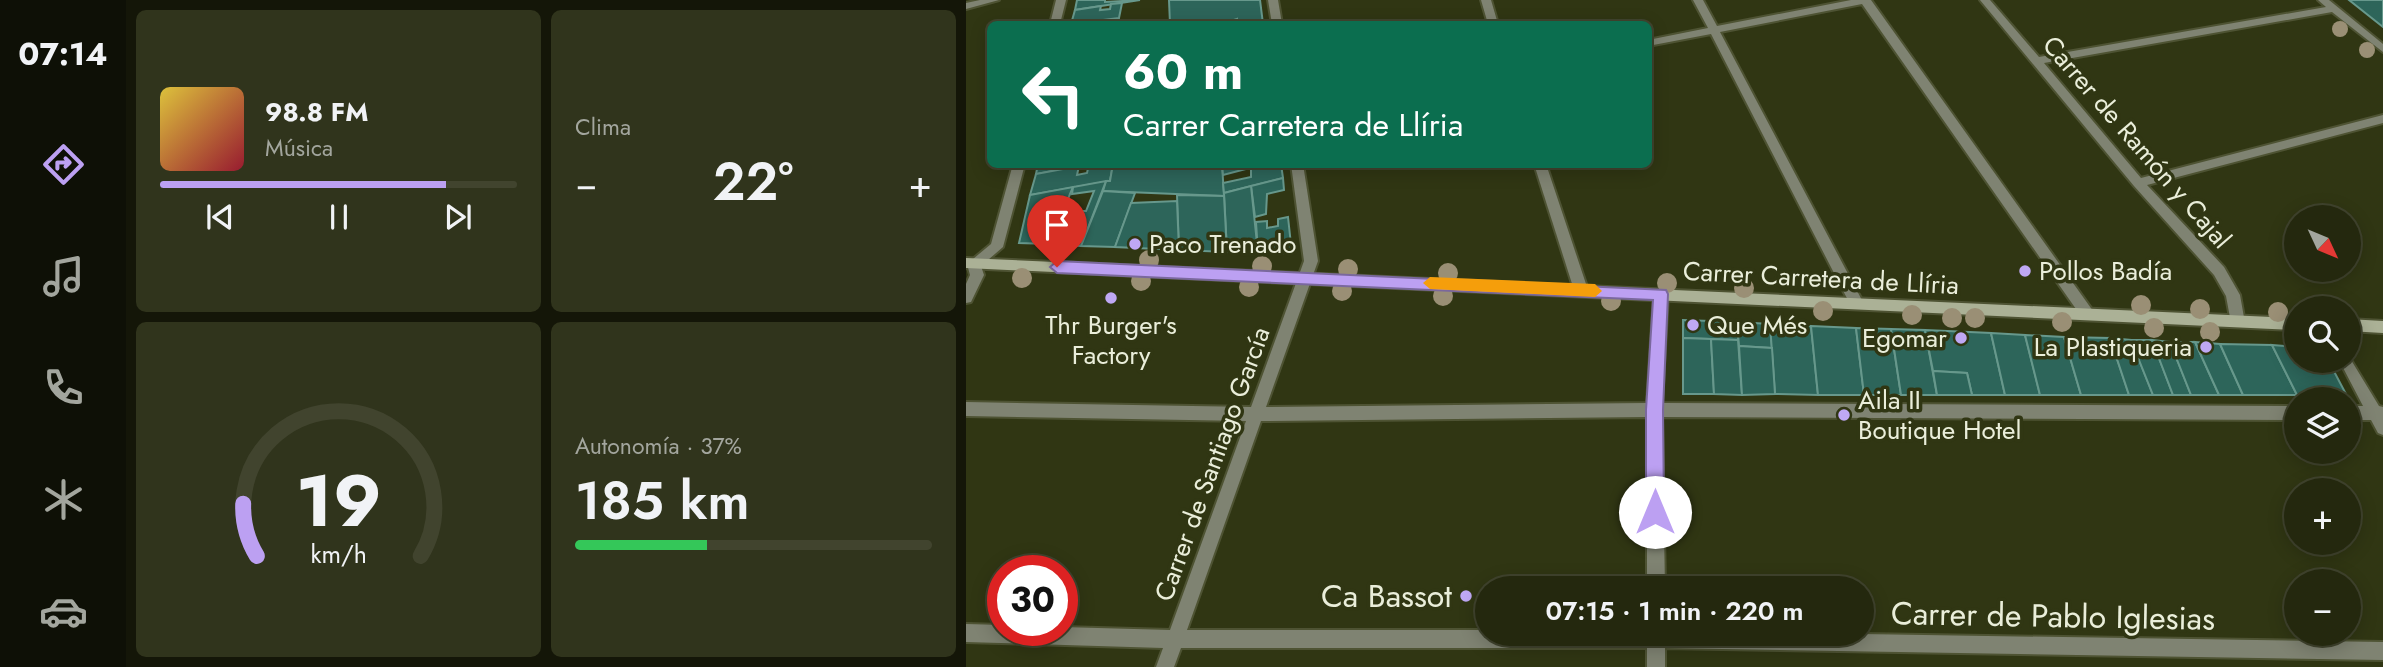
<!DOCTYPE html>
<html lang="es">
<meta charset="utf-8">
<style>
:root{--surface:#24280e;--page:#30341c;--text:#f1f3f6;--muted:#a3a69e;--line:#41442e;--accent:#bca0f2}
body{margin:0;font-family:Jost,sans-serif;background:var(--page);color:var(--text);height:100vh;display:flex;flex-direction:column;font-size:26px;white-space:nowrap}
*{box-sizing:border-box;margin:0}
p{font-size:23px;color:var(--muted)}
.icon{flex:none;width:38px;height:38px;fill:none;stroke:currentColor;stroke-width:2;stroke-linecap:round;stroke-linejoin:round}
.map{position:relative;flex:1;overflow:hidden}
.sheet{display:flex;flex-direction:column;gap:10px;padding:10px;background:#141608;width:840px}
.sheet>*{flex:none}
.guide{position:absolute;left:21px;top:21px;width:665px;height:147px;border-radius:10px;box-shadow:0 4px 18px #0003,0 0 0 2px var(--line);background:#0b6e4f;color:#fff;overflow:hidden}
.needle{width:46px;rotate:134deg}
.fabs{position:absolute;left:1318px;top:205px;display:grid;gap:14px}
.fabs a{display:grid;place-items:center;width:77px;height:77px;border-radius:50%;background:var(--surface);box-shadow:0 4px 18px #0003,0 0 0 2px var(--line);font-size:35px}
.speed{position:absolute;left:21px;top:555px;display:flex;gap:14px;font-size:35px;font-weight:700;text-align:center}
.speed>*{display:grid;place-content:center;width:91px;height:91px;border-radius:50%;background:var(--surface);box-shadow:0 4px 18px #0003,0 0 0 2px var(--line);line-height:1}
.speed .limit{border:10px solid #d22;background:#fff;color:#111}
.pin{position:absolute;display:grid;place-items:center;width:60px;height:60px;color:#fff;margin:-72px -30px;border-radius:50% 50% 50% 0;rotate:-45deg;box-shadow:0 0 7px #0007}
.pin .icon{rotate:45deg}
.me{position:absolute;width:77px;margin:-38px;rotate:0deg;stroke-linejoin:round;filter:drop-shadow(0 0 5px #0008)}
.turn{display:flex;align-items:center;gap:24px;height:147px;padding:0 21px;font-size:32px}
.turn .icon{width:91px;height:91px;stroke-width:2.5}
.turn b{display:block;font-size:49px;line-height:60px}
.big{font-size:52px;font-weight:600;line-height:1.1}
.sheet .widget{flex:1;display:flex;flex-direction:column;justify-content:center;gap:10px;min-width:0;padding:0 24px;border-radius:10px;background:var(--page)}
.sheet .dial{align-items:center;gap:0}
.dial svg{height:182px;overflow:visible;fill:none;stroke:var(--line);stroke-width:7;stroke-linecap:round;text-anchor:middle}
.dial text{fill:var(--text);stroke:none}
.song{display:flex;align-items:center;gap:21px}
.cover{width:84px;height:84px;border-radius:10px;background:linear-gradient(135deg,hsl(50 70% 55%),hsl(350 70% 35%))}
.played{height:7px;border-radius:4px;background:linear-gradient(90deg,var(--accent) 80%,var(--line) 80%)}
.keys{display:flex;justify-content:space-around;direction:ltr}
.heat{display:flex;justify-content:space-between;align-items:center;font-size:38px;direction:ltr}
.charge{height:10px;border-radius:5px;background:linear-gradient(90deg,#34c759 37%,var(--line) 0)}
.sheet .tiles{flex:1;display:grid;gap:10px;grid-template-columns:repeat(2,1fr)}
.trip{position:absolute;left:509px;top:576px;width:399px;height:70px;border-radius:35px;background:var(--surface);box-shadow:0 4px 18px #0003,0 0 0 2px var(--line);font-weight:600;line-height:70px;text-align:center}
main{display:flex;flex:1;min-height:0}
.dock{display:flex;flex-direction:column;width:126px;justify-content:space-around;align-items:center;background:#0e1006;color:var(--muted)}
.dock .icon{width:49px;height:49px}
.dock .current{color:var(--accent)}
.dock b{font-size:32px;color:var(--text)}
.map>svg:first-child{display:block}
.building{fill:#2d655a;stroke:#67988c;stroke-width:2}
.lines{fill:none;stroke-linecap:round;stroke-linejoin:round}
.street-casing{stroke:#4e5333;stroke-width:4}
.secondary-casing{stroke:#4e5333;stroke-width:4}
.street{fill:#7f8372;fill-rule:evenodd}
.secondary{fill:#abb196;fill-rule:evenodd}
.tree{fill:#9a8f75}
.route{fill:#bca0f2;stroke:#7a689d;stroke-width:2}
.slow{fill:#f59e0b}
.poi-dot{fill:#bfa8f4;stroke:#303613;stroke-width:2.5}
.labels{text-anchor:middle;stroke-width:7;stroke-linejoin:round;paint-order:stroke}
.street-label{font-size:26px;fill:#eaeeda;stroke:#303613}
.poi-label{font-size:26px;fill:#eaeeda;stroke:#303613;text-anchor:start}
.near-poi-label{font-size:32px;fill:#eaeeda;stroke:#303613;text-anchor:end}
.near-street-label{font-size:32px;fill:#eaeeda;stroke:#303613}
</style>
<main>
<nav class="dock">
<b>07:14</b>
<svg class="icon current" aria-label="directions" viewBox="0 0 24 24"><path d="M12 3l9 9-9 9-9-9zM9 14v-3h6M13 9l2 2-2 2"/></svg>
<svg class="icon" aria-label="music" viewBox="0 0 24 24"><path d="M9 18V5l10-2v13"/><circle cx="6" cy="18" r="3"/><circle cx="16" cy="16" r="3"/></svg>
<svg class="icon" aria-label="phone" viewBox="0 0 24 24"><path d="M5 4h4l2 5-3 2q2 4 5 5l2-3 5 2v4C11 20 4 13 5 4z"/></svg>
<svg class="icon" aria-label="climate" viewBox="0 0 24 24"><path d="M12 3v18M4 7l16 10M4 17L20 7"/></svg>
<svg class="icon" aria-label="car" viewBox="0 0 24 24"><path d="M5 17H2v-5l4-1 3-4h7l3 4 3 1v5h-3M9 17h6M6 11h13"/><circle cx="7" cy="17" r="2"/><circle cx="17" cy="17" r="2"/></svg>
</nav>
<section class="sheet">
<div class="tiles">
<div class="widget">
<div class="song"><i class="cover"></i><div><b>98.8 FM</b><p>Música</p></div></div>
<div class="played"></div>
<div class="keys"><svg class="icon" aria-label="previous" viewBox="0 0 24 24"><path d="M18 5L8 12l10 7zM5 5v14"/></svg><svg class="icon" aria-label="pause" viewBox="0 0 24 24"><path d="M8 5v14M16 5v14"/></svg><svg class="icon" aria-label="next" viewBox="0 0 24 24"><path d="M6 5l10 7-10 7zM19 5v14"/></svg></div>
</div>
<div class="widget"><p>Clima</p>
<div class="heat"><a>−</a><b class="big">22°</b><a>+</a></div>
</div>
<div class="widget dial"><svg viewBox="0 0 100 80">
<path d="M14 69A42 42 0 1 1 86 69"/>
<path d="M14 69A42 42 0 0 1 8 46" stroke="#bca0f2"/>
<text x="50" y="56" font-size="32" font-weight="700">19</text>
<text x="50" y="72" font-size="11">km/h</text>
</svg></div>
<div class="widget"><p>Autonomía · 37%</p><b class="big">185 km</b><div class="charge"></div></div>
</div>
</section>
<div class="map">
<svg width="1417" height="667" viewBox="0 0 1417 667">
<rect width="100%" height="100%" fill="#303613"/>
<g class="building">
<path d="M111,0H139V2L174,0L109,10Z"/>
<path d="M203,0H294L297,24H271V19L256,24H204Z"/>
<path d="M1383,0H1417V27Z"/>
<path d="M156,3L153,18L105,24L109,10L135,6L134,10L144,9L145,4Z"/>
<path d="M72,164H123L70,174Z"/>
<path d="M123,164H147L144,181L64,195L70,174L113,166L111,175L121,173Z"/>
<path d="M147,164H256L258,196L137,191L140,181H144Z"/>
<path d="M256,164H269V167L299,164L257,175Z"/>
<path d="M299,164H315L317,178L258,193L257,183L285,177V167Z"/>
<path d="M317,178L318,190L301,194L300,214L289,217L285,186Z"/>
<path d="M140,181L115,246L83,244L99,211H120L128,191L106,194L107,187Z"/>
<path d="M285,186L292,253L261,252L258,193Z"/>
<path d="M107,187L83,244L53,243L64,195Z"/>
<path d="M137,191L169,193L149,247L115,246Z"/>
<path d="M211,195L258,196L261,252L213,250Z"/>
<path d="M211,201L213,250L149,247L165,203Z"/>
<path d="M322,217L326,254L292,253L290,222L301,221V228L312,226V219Z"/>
<path d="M717,320L771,322L772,340L717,338Z"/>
<path d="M771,322L804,324L806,348L773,346Z"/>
<path d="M804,324L845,326L852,395L809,394Z"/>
<path d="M845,326L890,328L898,395H852Z"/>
<path d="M890,328L925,329L935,395H898Z"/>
<path d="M925,329L959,330L971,395H935Z"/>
<path d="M959,330L1025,333L1039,395H1006L1001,373L967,371Z"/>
<path d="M1025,333L1059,335L1074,395H1039Z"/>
<path d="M1059,335L1098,337L1115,395H1074Z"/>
<path d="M1098,337L1144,338L1163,395H1115Z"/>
<path d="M717,338L745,339L748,394H717Z"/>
<path d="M1144,338L1165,340L1187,395H1163Z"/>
<path d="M745,339L772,340L776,395L748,394Z"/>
<path d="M1165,340H1186L1207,395H1187Z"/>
<path d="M1186,340L1204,342L1225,395H1207Z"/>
<path d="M1204,342H1229L1253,395H1225Z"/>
<path d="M1229,342L1254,344L1277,395H1253Z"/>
<path d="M1254,344L1306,345L1331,395H1277Z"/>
<path d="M1306,345L1330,347V360H1362L1381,396L1331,395Z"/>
<path d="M773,346L806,348L809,394L776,395Z"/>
<path d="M967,371L1001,373L1006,395H971Z"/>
</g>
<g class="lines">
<g class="street-casing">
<g id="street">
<path d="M14,0H33L0,9V3Z"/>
<path d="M90,0H100L94,24H84Z"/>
<path d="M302,0H312L316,24H306Z"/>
<path d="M515,0H525L532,24H522Z"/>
<path d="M727,0H737L751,26L885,0H905L1127,311L1129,315L1127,319H1117L896,4L754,32L898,304L896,308H886L745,34L682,46V40L742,28Z"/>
<path d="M1014,0H1024L1073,57L1360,7L1352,0H1363L1417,44V52L1366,12L1078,63L1175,178L1417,115V123L1181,185L1258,267L1274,295L1279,323L1277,327H1267L1265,323L1260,296L1248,275L1168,186Z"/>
<path d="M47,164H59L37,247L15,266L18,275L5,302L0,303V284L4,275L1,264L25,244Z"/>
<path d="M325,164H337L352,261L300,407L681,403L688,294L695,289L702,294L696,403L1330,406V420L696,417L699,588H681V417L295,421L221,630H522V634H895L1417,642V660L699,648V667H681V648H215L208,667H190L197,648L0,642V624L37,625V630H96V627L204,630L280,421L0,416V402L285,407L338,261Z"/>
<path d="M568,164H580L622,290L620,294H610L608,290Z"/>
<path d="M1382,355L1413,406L1417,407V435L1412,433L1405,420H1382V406H1397L1373,360H1382Z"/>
</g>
</g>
<g class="secondary-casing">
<g id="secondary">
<path d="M0,258L1330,318V330L0,268Z"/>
<path d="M1382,319L1417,321V333L1382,331Z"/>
</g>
</g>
<use href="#street" class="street"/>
<use href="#secondary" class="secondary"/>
</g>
<g class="tree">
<circle cx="1374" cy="29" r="8"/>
<circle cx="1401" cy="50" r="8"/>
<circle cx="183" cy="260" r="10"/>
<circle cx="296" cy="266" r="10"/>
<circle cx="382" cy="269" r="10"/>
<circle cx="482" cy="273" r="10"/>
<circle cx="56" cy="278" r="10"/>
<circle cx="175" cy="281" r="10"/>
<circle cx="701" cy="283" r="10"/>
<circle cx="283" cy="287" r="10"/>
<circle cx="778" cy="288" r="10"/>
<circle cx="376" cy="291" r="10"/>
<circle cx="477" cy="296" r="10"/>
<circle cx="645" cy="301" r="10"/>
<circle cx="1175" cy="305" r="10"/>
<circle cx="1234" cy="309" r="10"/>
<circle cx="857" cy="311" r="10"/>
<circle cx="1312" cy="312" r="10"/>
<circle cx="946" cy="315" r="10"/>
<circle cx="986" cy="318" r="10"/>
<circle cx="1009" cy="318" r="10"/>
<circle cx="1096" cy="322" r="10"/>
<circle cx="1188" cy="328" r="10"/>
<circle cx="1244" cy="332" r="10"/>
</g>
<path class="route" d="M91,261L700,290L702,294L697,410L698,512L696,518L689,521L683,518L680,512V410L687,300L91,273L84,267Z"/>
<path class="slow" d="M464,277L629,284L636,291L629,297L464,289L457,283Z"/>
<g class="poi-dot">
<circle cx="169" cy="244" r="7"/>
<circle cx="1059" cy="271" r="7"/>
<circle cx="145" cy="298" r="7"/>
<circle cx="727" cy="325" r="7"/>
<circle cx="995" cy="338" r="7"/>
<circle cx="1240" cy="347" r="7"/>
<circle cx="878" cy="415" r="7"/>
<circle cx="500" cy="596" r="7"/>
</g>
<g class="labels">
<g class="street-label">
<text transform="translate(1171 142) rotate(49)" y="9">Carrer de Ramón y Cajal</text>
<text transform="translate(855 278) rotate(3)" y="9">Carrer Carretera de Llíria</text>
<text transform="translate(246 464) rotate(-70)" y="9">Carrer de Santiago García</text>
</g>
<g class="poi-label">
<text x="183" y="253">Paco Trenado</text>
<text x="1073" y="280">Pollos Badía</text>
<text x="145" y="334" text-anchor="middle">Thr Burger's<tspan x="145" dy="30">Factory</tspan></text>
<text x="741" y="334">Que Més</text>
<text x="981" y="347" text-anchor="end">Egomar</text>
<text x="1226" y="356" text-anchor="end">La Plastiqueria</text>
<text x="892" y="409">Aila II<tspan x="892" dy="30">Boutique Hotel</tspan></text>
</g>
<g class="near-poi-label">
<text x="486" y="607">Ca Bassot</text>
</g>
<g class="near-street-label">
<text transform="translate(1087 616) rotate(1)" y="11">Carrer de Pablo Iglesias</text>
</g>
</g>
</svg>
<div class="fabs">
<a><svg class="needle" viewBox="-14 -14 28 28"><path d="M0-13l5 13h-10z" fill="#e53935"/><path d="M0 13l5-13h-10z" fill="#a3a69e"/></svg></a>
<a><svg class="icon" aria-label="search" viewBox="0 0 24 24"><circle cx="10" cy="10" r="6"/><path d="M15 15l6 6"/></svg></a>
<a><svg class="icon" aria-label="layers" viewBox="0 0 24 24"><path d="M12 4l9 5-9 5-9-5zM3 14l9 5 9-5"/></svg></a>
<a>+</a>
<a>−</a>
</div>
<div class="speed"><div class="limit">30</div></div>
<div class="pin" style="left:91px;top:267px;background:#d93025"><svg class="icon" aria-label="arrive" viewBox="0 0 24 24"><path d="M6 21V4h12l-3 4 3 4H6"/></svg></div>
<svg class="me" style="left:689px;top:512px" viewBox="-20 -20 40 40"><circle r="19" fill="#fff"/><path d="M0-13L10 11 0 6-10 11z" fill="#bca0f2"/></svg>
<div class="trip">07:15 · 1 min · 220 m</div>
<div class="guide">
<div class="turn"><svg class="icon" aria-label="left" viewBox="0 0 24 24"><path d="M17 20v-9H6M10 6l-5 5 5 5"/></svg><div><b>60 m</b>Carrer Carretera de Llíria</div></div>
</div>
</div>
</main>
